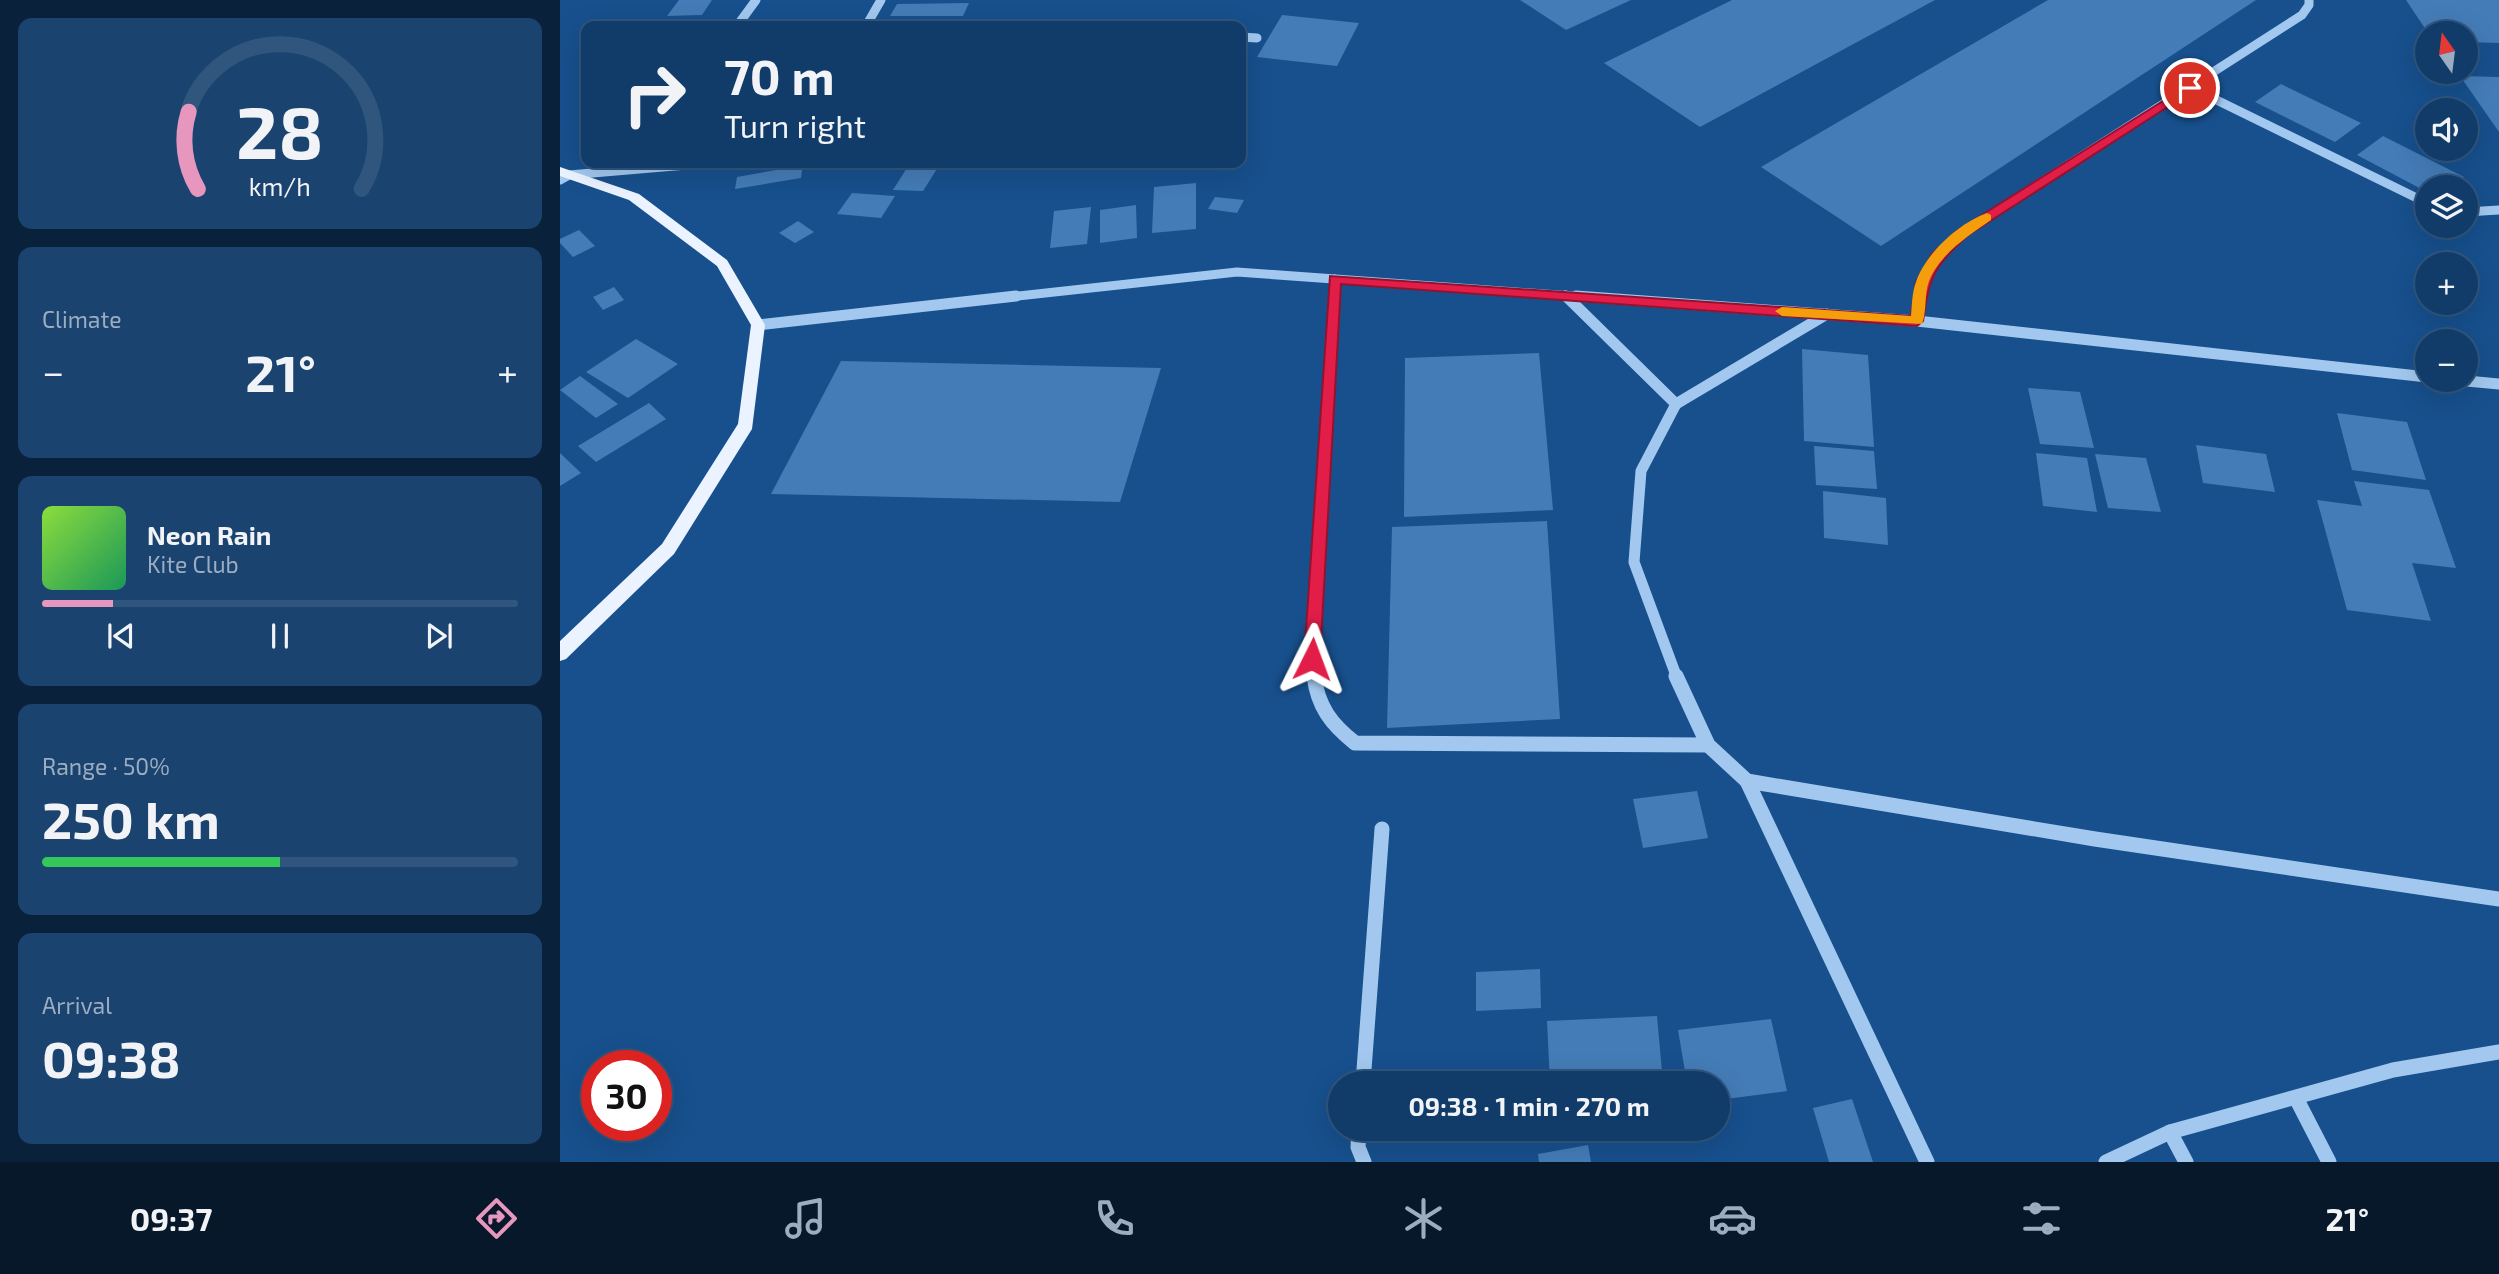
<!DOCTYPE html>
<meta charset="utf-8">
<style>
:root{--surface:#113c6a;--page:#1a4370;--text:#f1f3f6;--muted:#9cadc1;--line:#30567e;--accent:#e797bd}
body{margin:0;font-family:"Exo 2",sans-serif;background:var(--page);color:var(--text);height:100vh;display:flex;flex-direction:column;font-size:26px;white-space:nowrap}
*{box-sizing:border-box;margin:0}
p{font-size:23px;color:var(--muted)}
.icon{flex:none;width:38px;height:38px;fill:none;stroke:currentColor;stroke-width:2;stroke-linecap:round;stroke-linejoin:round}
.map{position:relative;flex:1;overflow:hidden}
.side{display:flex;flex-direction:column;gap:18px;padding:18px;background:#09213a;width:560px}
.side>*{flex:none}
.banner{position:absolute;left:21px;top:21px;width:665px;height:147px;border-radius:14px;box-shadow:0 7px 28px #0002,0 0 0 2px var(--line);background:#113c6a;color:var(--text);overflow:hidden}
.needle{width:46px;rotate:346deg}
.fabs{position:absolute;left:1855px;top:21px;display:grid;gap:14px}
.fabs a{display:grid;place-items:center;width:63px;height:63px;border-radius:50%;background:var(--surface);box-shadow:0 7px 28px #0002,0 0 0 2px var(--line);font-size:35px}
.speed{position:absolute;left:21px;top:1050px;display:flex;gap:14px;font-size:35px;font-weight:700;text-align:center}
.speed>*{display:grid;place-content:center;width:91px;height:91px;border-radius:50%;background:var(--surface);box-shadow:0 7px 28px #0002,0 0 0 2px var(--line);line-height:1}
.speed .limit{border:10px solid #d22;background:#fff;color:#111}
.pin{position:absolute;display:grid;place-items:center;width:60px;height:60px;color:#fff;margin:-30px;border:4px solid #fff;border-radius:50%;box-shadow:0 2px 7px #0007}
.me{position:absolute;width:77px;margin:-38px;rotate:3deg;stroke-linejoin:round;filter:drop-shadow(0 0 5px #0008)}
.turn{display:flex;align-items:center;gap:24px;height:147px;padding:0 28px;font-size:32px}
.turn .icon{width:91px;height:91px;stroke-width:2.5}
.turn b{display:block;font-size:49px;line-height:60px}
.big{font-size:52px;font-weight:700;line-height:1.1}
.side .tile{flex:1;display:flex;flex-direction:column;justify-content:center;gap:10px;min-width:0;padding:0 24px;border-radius:14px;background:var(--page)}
.side .dial{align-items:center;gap:0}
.dial svg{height:182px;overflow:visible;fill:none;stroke:var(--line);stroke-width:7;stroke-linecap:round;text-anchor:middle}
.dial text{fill:var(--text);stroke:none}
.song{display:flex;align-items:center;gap:21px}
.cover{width:84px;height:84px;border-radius:10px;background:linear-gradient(135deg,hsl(90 70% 55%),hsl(150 70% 35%))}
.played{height:7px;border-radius:4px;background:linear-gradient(90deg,var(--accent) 15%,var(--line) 15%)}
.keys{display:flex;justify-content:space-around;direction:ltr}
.heat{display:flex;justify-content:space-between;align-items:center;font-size:38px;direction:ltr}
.charge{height:10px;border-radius:5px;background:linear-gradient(90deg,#34c759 50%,var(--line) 0)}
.trip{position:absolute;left:768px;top:1071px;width:402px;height:70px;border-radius:35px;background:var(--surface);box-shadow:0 7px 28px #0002,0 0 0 2px var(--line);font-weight:700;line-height:70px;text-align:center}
.tab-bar{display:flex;height:112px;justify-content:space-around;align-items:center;background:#07182a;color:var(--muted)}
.tab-bar .icon{width:49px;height:49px}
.tab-bar .selected{color:var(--accent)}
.tab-bar b{font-size:32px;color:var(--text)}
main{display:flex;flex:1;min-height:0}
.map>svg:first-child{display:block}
.building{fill:#447cb7}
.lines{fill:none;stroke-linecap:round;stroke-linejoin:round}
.minor-far2{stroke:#a2c8ef;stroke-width:9}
.minor-far1{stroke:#a2c8ef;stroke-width:11}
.minor{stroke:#a2c8ef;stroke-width:15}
.major{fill:#eaf3ff;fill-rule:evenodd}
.route{fill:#e11d48;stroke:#92132f;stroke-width:2}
.slow{fill:#f59e0b}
</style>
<main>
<section class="side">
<div class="tile dial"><svg viewBox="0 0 100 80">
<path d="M14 69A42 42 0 1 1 86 69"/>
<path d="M14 69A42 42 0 0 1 10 35" stroke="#e797bd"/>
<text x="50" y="56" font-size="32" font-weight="700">28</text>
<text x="50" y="72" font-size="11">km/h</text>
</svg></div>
<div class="tile"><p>Climate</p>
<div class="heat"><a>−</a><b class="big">21°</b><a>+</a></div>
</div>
<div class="tile">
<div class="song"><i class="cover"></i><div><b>Neon Rain</b><p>Kite Club</p></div></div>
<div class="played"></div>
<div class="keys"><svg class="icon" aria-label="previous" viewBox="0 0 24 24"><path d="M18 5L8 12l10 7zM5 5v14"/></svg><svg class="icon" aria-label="pause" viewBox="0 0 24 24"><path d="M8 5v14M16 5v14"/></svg><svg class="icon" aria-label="next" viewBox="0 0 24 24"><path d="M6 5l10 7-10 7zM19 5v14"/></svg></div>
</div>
<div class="tile"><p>Range · 50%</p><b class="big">250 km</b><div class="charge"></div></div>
<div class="tile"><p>Arrival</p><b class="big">09:38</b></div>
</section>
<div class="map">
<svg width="1939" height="1162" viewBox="0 0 1939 1162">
<rect width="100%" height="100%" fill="#17508d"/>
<g class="building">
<path d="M119,0H152L142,15L107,16Z"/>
<path d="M960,0H1071L1006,30Z"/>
<path d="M1172,0H1375L1140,127L1044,63Z"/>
<path d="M1488,0H1696L1321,246L1201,167Z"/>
<path d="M1846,0H1939V43L1906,42V33H1868Z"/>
<path d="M409,3L403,16H330L337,4Z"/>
<path d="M722,15L799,23L777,66L697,57Z"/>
<path d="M1900,76L1939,77V132Z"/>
<path d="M1721,84L1801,123L1775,142L1695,102Z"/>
<path d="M1823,136L1904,177L1891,187H1867V192L1797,155Z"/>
<path d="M233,163H243L241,178L175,189L177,177L216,170V166Z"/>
<path d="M350,163L380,164L363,191L333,190Z"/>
<path d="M636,183V229L592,233L594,187Z"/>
<path d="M292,193L335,196L321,218L277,214Z"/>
<path d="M655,197L684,200L677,213L648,209Z"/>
<path d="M576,205L577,238L540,243V210Z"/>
<path d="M531,207L527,244L490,248L494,211Z"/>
<path d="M238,221L254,232L235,243L219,233Z"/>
<path d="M19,230L35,246L13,257L0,243V239Z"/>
<path d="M54,287L64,300L43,310L33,297Z"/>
<path d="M76,339L118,364L68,398L26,372Z"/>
<path d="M1242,349L1308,355L1314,447L1244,441Z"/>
<path d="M979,353L993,510L844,517L845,358Z"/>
<path d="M281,361L601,368L560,502L211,494Z"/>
<path d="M20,376L58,404L36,418L0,390Z"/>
<path d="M1468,388L1520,392L1534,448L1480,444Z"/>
<path d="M89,403L106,419L36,462L18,446Z"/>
<path d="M1777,413L1847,422L1866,480L1792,470Z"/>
<path d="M1636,445L1706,454L1715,492L1643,483Z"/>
<path d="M1254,446L1314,451L1317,489L1256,485Z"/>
<path d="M0,453L21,473L0,486Z"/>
<path d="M1476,453L1527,458L1537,512L1483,506Z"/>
<path d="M1535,454L1586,458L1601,512L1548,508Z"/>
<path d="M1794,481L1869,490L1896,568L1852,563L1871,621L1787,610L1757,500L1802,506Z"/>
<path d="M1263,491L1326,498L1328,545L1264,538Z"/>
<path d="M987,521L1000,719L827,728L832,527Z"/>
<path d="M1137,791L1148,838L1083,848L1073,799Z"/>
<path d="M980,969L981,1008L916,1011V972Z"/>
<path d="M1097,1016L1103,1083H990L987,1021Z"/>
<path d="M1211,1019L1227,1091L1158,1100V1083H1127L1118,1030Z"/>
<path d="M1292,1099L1313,1162H1269L1253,1108Z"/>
<path d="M1028,1145L1031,1162H979L978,1154Z"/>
</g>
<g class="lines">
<g class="minor-far2">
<path d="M177,26L196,0"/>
<path d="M306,26L321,0"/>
<path d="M681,37L697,38"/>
<path d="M1630,87L1867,203"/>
<path d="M0,180L9,175L150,163"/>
<path d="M1906,212L1939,210"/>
<path d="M1005,295L1008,298"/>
<path d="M440,298L677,272L1040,298"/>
<path d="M774,298L775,279"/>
<path d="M1361,298C1366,270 1382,253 1402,233L1742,15L1749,5V0"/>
</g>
<g class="minor-far1">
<path d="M1006,296L1116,404L1267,314"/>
<path d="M1016,296L1357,321L1867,377"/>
<path d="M1357,321L1361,296"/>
<path d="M198,325L456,296"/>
<path d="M1896,380L1939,384"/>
<path d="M1116,404L1081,471L1074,562L1117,678"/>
<path d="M754,678L752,659L774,296"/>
</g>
<g class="minor">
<path d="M754,676C758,707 771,724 795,743L1148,745"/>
<path d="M1116,676L1148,745L1187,781L1535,839L1939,899"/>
<path d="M1187,781L1367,1162"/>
<path d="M803,1083L822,829"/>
<path d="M1736,1098L1769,1162"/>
<path d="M799,1129L798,1147L804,1162"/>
<path d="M1610,1132L1833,1070L1939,1052"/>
<path d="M1546,1162L1610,1132L1626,1162"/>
</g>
<path class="major" d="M0,167L79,194L167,260L205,325L192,429L114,554L6,659L0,661V641L102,544L178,424L191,325L157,266L69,200L0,176Z"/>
</g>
<path class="route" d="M1630,84L1634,85V90L1407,236C1373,268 1370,275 1363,321L1357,326L781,284L760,659L758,664L752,666L746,664L744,659L770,276L1351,316L1356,282L1372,254L1398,230Z"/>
<path class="slow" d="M1427,213L1431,215V220C1408,236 1380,254 1369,281C1364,295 1367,311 1362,324L1222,316L1215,311L1222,307L1351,316C1352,305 1352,292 1356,282C1365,254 1399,223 1427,213Z"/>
</svg>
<div class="fabs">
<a><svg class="needle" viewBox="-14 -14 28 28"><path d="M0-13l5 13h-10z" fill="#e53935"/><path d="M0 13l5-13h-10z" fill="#9cadc1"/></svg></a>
<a><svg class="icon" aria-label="sound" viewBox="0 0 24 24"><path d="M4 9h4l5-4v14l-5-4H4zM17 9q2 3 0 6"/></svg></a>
<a><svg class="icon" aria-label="layers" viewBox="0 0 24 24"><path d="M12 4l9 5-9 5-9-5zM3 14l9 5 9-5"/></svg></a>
<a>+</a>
<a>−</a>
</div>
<div class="speed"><div class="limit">30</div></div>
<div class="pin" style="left:1630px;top:88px;background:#d93025"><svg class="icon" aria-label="arrive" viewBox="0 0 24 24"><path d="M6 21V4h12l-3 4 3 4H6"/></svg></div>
<svg class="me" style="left:752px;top:659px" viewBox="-20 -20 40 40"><path d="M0-17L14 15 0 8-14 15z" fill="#e11d48" stroke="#fff" stroke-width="4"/></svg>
<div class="trip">09:38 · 1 min · 270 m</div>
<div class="banner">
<div class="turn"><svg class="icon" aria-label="right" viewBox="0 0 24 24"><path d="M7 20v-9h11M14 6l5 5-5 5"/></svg><div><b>70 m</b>Turn right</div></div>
</div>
</div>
</main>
<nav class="tab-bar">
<b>09:37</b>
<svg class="icon selected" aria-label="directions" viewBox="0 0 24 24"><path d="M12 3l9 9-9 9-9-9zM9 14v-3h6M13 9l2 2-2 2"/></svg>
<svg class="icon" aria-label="music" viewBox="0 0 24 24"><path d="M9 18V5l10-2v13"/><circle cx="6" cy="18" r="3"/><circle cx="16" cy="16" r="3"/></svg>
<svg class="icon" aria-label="phone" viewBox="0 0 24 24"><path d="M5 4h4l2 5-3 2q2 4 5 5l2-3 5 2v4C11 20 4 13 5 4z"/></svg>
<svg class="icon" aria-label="climate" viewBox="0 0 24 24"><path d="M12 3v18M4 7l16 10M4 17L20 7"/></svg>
<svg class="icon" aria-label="car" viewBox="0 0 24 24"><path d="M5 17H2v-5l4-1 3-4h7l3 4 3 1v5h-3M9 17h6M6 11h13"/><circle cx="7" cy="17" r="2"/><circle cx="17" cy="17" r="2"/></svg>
<svg class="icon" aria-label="filters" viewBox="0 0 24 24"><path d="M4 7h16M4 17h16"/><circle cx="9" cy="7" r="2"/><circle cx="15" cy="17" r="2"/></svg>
<b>21°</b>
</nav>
